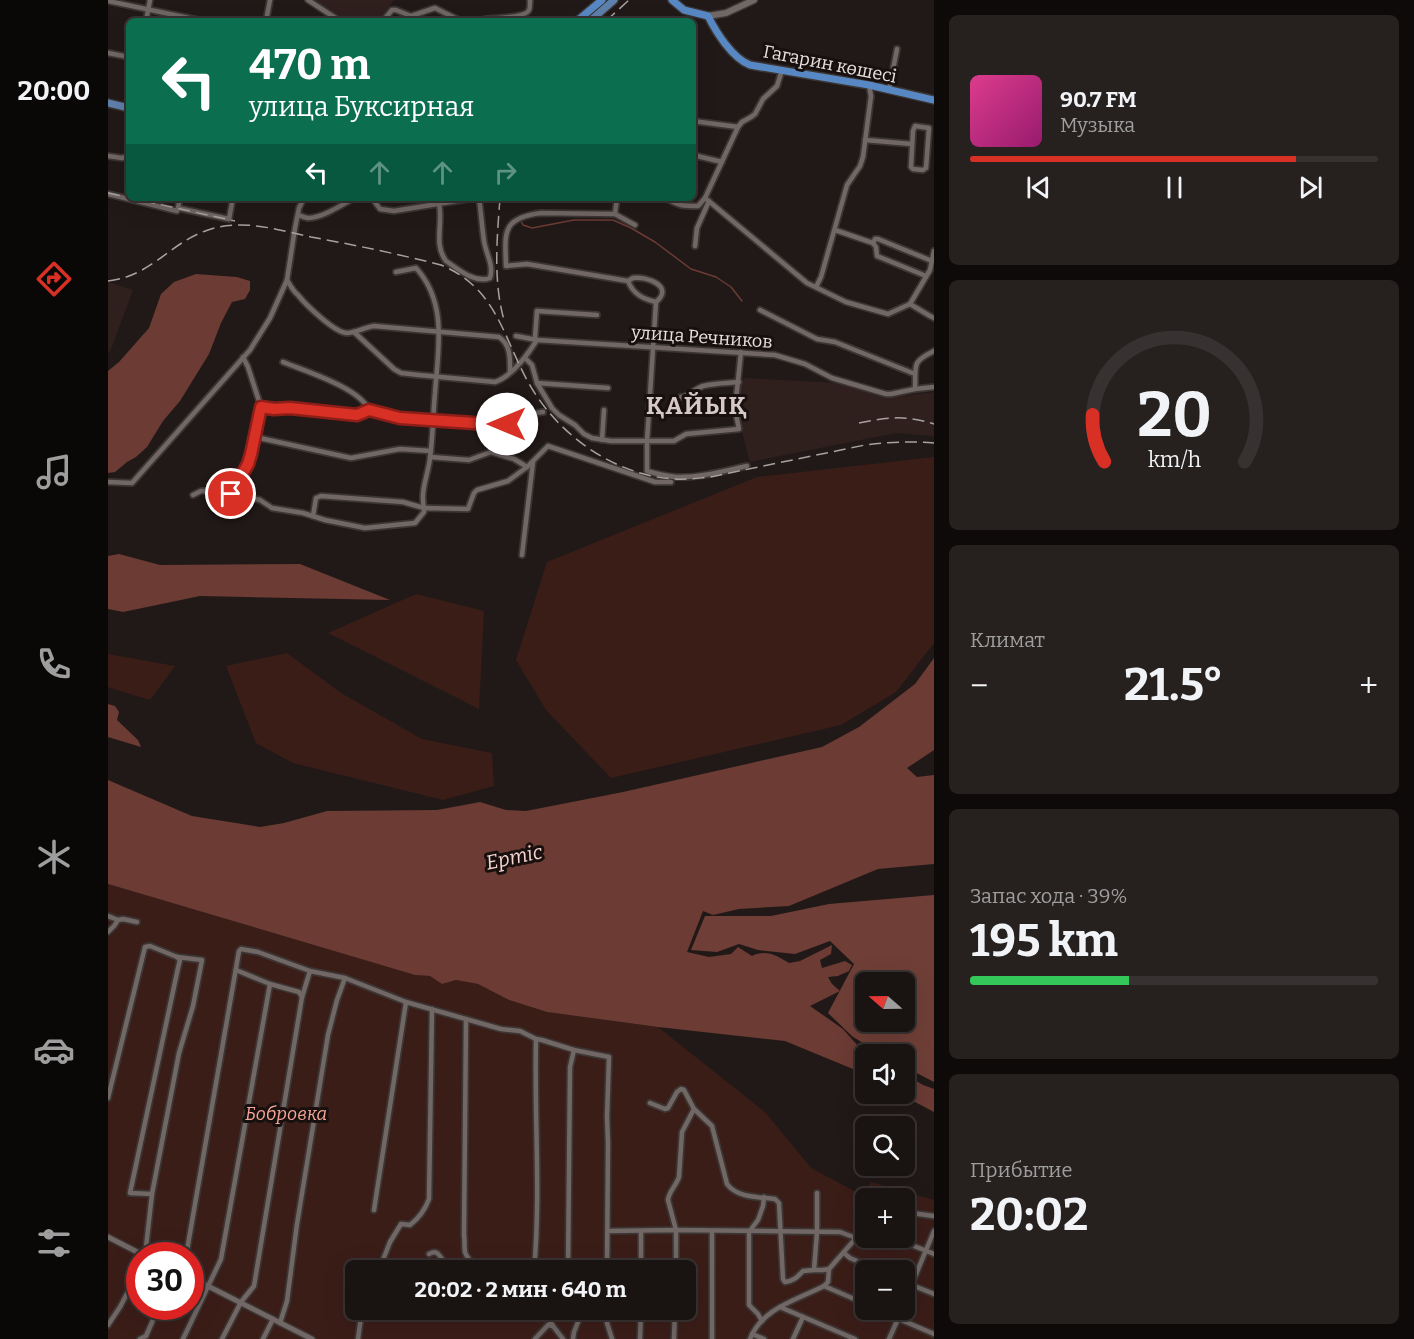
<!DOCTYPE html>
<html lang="ru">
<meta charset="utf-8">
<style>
:root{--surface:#191311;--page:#26201f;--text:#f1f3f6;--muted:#9f9e9f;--line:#373231;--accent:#d93025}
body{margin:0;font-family:Bitter,serif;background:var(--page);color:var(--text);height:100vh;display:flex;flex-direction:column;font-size:22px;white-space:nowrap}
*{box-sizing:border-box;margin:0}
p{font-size:20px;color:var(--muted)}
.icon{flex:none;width:33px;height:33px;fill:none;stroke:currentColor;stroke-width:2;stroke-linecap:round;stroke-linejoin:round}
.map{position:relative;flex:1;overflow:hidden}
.side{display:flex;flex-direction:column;gap:15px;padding:15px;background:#0e0a09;width:480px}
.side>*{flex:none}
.top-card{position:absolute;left:18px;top:18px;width:570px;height:183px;border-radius:9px;box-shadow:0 6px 24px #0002,0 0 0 2px var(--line);background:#0b6e4f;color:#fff;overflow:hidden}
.needle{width:39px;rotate:290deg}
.controls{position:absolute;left:747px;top:972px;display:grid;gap:12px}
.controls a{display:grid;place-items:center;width:60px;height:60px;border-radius:9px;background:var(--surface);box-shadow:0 6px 24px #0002,0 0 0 2px var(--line);font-size:30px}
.speed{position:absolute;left:18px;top:1242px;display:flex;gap:12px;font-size:30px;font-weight:700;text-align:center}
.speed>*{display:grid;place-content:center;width:78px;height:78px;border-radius:50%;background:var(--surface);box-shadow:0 6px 24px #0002,0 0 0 2px var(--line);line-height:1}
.speed .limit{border:9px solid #d22;background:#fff;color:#111}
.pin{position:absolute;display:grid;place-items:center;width:51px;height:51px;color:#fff;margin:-26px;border:3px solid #fff;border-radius:50%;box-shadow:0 2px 6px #0007}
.me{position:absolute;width:66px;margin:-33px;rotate:270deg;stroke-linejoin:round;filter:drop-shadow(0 0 4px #0008)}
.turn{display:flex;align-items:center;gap:21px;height:126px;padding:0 24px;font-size:27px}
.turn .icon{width:78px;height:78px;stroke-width:2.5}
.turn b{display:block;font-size:42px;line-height:51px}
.lanes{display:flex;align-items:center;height:57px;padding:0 24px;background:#0003;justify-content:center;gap:30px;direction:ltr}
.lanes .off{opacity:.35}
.big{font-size:45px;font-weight:700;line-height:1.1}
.side .widget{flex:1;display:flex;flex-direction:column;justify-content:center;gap:9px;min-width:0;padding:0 21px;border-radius:9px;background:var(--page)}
.side .dial{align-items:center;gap:0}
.dial svg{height:156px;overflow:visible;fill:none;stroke:var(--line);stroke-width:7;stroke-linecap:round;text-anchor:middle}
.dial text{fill:var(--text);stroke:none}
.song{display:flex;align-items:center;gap:18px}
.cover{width:72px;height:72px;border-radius:9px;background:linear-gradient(135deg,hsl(330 70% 55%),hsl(320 70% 35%))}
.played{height:6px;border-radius:3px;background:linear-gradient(90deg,var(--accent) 80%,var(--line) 80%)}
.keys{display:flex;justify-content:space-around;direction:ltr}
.heat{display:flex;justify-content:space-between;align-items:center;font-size:33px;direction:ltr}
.charge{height:9px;border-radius:4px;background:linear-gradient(90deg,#34c759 39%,var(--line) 0)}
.trip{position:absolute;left:237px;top:1260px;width:351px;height:60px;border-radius:9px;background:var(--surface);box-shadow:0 6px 24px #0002,0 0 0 2px var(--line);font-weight:700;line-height:60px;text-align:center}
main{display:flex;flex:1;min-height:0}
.tabs{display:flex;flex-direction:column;width:108px;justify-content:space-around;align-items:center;background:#0a0807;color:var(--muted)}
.tabs .icon{width:42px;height:42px}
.tabs .current{color:var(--accent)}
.tabs b{font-size:27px;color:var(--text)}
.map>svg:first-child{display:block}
.built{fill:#2f201e}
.green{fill:#3b1d18;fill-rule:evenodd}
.forest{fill:#6f3f37;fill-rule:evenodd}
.water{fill:#6b3b34}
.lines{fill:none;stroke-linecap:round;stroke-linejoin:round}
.stream{stroke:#6b3b34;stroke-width:1.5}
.minor-casing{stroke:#3b3534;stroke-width:8}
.tertiary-casing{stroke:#3b3534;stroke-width:8}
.secondary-casing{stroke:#3b3534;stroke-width:9}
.primary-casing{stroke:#3b3534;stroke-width:10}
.trunk-casing{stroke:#3b3534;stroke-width:10}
.minor{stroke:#716765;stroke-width:4.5}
.tertiary{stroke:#716765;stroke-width:5}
.secondary{stroke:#716765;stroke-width:6}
.primary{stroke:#5e80ac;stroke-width:7}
.trunk{stroke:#5888c4;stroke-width:7}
.rail{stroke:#a8a19f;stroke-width:1.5;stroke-dasharray:12 6;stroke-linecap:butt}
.route-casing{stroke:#8d1f18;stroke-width:15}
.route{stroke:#d93025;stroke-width:10}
.labels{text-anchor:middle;stroke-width:6;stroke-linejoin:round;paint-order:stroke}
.street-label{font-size:18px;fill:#e7e0df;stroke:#18100e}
.park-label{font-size:18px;font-style:italic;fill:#f8a699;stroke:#18100e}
.water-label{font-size:20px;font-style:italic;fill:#f7d5cf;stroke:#18100e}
.district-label{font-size:24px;font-weight:bold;letter-spacing:1.5px;fill:#d5c8c6;stroke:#18100e}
</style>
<main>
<nav class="tabs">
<b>20:00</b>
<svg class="icon current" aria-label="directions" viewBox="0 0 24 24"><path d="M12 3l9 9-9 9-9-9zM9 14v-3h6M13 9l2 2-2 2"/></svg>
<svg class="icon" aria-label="music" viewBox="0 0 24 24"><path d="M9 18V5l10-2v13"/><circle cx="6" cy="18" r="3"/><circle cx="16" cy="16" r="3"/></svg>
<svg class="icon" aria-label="phone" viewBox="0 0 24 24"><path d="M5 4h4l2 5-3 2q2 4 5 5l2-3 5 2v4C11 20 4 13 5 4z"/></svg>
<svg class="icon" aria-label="climate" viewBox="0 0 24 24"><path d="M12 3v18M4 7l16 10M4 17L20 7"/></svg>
<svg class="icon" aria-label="car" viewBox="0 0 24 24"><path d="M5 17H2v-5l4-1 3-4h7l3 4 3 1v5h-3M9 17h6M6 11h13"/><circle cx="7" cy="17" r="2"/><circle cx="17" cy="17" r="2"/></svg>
<svg class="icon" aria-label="filters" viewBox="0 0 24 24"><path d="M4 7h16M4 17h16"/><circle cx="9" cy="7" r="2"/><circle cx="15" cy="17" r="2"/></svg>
</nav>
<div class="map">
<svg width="826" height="1339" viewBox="0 0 826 1339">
<rect width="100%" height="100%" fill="#211917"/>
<g class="built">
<path d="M203,0H286L271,21H241Z"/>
<path d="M0,282L25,290L2,352L0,351Z"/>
<path d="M636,378L730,383L788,397L826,392V436L788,433L642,462L627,406Z"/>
</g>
<g class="green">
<path d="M826,457V643L788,692L733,725L503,778L438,710L408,660L439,562L649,477Z"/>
<path d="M308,594L376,611L371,709L220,633Z"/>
<path d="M179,653L233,693L314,739L384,753L386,786L335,800L185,763L148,743L118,666Z"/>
<path d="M0,654L67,666L42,700L0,687Z"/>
<path d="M0,884L307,975L322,976L334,984L348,980L370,984L401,1000L439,1012L550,1027L657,1112L703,1168L754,1195L763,1182L826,1200V1339H0ZM758,1198H796V1238H758ZM32,1256H82V1306H32ZM248,1270H578V1310H248ZM758,1270H796V1310H758Z"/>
</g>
<path class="forest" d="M826,895V1082L797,1067L796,1054H774L745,1037L720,1013L746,964L722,941L687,954L650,950L631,944L609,952L583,950L597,916H663L721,904ZM758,982H796V1022H758Z"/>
<g class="water">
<path d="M88,274L129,277L142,281V290L137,299L124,302L113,323L101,354L72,401L55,421L39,447L28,457L19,462L7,472L0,473V371L11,362L41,328L53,294L66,282Z"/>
<path d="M11,554L52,565L192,564L282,600L92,596L15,612L0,609V556Z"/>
<path d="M826,658V750L799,768L809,777L826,775V864L770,869L681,906L631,909L605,915L595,911L579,952L601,957L623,954L630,947L644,956C658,949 669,956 681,963L692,961L724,945L723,954L712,960L714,968L737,961L744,965L741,971L730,976L720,977L724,984L732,991L702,1006L735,1029L750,1046L764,1054H758L757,1074L677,1041L550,1027L439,1012L401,1000L370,984L348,980L334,984L322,976L307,975L0,884V780L84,816L152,827L176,823L219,811L329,810L372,802L398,810L418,811L515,792L714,747L751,727L807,684Z"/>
<path d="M0,704L7,706L11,712L9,720L30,740L33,747L0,737Z"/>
<path d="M797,1074L815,1085L826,1089V1112L792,1094H796Z"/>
</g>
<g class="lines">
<path class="stream" d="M412,219L415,225L424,228L466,220H505L523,228L547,242L583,269L608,277L623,287L634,301"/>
<g class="minor-casing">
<g id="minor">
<path d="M200,0L232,21"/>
<path d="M0,1L95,21"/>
<path d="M38,21L42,0"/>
<path d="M158,21L162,0"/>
<path d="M275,21L284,10H288L303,16L327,8L353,21"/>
<path d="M373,21L378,19C387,18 418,18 421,10C422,9 422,1 422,0"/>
<path d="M0,53L21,57"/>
<path d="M781,90L789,49"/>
<path d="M585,121L630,127"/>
<path d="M807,126L821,128L818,168L815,170L805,169L803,167L805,131Z"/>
<path d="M757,140L804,144"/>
<path d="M585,155L614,162"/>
<path d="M0,156L14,158L21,156"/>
<path d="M0,194L69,211L70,208L121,219L125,198"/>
<path d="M264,198L272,209L286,211L366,198"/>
<path d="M330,198C331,203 332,208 332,213C333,230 327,246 338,261C350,269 367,284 382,278C386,265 378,254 376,241C374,227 373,212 371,198"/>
<path d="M558,198C570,206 575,206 590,206L597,198L699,283L738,302L780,314L802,304L822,316L826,318"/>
<path d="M597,198L630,127L634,122L643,117L647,114L655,99L669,86L674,70"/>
<path d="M70,208L72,198"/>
<path d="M507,214L509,198"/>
<path d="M190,215C191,215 198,218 200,218C214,218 234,205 246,198"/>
<path d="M727,230L765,243L768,247L769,256L818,276"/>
<path d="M765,243L767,239H770L824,261"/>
<path d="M587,246L589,228L601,201"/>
<path d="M288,272L308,268C340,303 330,350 327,393C325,414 325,436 322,458C320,475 312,491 316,508"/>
<path d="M525,278C538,276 567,286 548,302C535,299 525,294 520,281Z"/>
<path d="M179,280C182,285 185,291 190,295C198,305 227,333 239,333C248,333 257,327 266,326L391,337C403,345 402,359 402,372"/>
<path d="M520,281L419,264L398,266C397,233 393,218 433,213L507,214L527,225"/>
<path d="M708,287L713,277L739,185L752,166L755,157L763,96L761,85"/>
<path d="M548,302L539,441V471C549,474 558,476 568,477C591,478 616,471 639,466"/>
<path d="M802,304L822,270L826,251"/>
<path d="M652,310L709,339L727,342L807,374"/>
<path d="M246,332L286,369L293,373L311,375L387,382C405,376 420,354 429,340L667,355L697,364L724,378L778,394H783L807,389L826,387"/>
<path d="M408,336L429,340L427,338L429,311L489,315"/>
<path d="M417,358L424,365L429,383L444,408L451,415L467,425L476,434L484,438L503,441H566L578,434L631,429L627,409L633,352"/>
<path d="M175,362C197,371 252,388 261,410"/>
<path d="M429,383L500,388"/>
<path d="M807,389C808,365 803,362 826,351"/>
<path d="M573,397C582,396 586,389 595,386C606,383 619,383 631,382"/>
<path d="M153,407L167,409L182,408L249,415L261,410L292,418L395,425L408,416L435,412"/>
<path d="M147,437L243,458L292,449L323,451"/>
<path d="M494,440L496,410"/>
<path d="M322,457L361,460L383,452L406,459L419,467"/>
<path d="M0,482L24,483L142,350L162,318L179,280L187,228L191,208L196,198"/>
<path d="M123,494L140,464L143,454L153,407L140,367L135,357"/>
<path d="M85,495L93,491H114L152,500L164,508L195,513L217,520L257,528L307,523L316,512V508L360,509L366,493L369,490L400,481L419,467L440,446L547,482H563"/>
<path d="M205,516L208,498L213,496L295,502L316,508"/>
<path d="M414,555L425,462"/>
<path d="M0,916L10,920L6,926L0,932"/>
<path d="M10,920L15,919L29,922"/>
<path d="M128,970L162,984L191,992L194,997"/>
<path d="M298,1002L393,1029L412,1031L428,1039L434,1040L466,1050L501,1057L499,1117L500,1143L499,1270"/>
<path d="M358,1019L356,1235C357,1240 356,1247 357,1252C359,1259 366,1263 368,1270"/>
<path d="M0,1098L37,947L42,946L69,957L94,960L85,1006L71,1053L44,1194L37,1256"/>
<path d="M542,1103L557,1109L560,1108L569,1092L573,1089L576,1090L586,1109L604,1126L619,1184C629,1198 651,1197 667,1199L671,1203L675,1279L677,1282C686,1281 689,1277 695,1271L706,1270"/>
<path d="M709,1193V1232L706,1270H715L721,1269"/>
<path d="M44,1194L22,1193L70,968L72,960L69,957"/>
<path d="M756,1197L759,1198"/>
<path d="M796,1212L826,1216"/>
<path d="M500,1231L568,1230L732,1232L748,1238"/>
<path d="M604,1231V1339"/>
<path d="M786,1238L826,1254"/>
<path d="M736,1253L742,1258L770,1270"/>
<path d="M321,1254C331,1249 330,1256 337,1262C343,1266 346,1262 352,1262C356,1262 363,1265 367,1266"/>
<path d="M78,1256L131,951L133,949L150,952L202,971L237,978L298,1002L266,1210"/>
<path d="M271,1270L282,1242L293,1224L302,1225C311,1218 317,1210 321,1199L324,1009"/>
<path d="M426,1270C433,1194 426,1116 428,1039"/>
<path d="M460,1270L462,1067L466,1050"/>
<path d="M533,1270V1231"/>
<path d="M568,1270V1230L560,1200C561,1191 568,1186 571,1177L574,1132L586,1109"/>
<path d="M796,1282L826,1294"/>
<path d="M716,1286L758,1304"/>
<path d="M796,1303L826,1231"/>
<path d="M672,1307L747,1339"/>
<path d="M387,1310L389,1311"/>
<path d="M435,1310L445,1326"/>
<path d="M499,1310V1323L504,1339"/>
<path d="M770,1310L826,1334"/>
<path d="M654,1321L650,1314L641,1305V1232L650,1220L655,1206L656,1197"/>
<path d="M172,1323L179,1301L189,1224L220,1035L229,1000L237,978"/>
<path d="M0,1325L12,1307L32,1269"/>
<path d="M644,1334L656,1339"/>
<path d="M32,1339L38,1336L51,1306"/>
<path d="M75,1339L113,1259L162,984"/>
<path d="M114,1339L133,1302L146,1286L194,997L202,971"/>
<path d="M155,1339L165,1319"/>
<path d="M250,1339L254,1310"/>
<path d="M427,1339L440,1325L445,1326L455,1339"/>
<path d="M465,1339L466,1332L474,1312L476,1310"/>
<path d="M532,1339L533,1310"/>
<path d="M566,1339L567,1310"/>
<path d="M642,1339C654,1308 689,1300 716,1286L720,1282L721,1269L748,1238L758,1224"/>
<path d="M685,1339L695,1317"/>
<path d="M781,1339L794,1310"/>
</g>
</g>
<g class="tertiary-casing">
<g id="tertiary">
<path d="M0,1237L37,1256"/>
<path d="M82,1277L204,1339"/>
</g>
</g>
<g class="secondary-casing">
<path id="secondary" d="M600,16L618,13L646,0"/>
</g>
<g class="primary-casing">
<g id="primary">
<path d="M482,21L506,0"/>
<path d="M0,103L21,108"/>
</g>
</g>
<g class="trunk-casing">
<g id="trunk">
<path d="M564,0L576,10L600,16C608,32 624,58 642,65L761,85L826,100"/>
<path d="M469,21L494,0"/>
</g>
</g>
<use href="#minor" class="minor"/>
<use href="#tertiary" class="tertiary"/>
<use href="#secondary" class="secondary"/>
<use href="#primary" class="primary"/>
<use href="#trunk" class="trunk"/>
<g class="rail">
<path d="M498,21L521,0"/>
<path d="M0,193L127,221"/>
<path d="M392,198C389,238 385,281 396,320"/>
<path d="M0,281C44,276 61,243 100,230C134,218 170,230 203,237C247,245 290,254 333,265C388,288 394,334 420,382C449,434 505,475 566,479C578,480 590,478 602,477L757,445C780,442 802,441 826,443"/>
<path d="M751,423C780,417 798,415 826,424"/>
</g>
</g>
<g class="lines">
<g class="route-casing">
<path id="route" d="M123,494L140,464L143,454L153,407L166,409L182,408L249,415L261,410L292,418L395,425L399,424"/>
</g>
<use href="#route" class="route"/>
</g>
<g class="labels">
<g class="street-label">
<text transform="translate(722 64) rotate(11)" y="6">Гагарин көшесі</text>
<text transform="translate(594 337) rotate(4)" y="6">улица Речников</text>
</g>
<g class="park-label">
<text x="178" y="1120">Бобровка</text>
</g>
<g class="water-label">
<text transform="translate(406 857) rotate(-12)" y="7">Ертіс</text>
</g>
<g class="district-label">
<text x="589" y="414">ҚАЙЫҚ</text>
</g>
</g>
</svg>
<div class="controls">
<a><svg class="needle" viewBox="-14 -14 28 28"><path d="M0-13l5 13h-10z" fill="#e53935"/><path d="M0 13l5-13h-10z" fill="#9f9e9f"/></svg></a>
<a><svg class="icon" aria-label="sound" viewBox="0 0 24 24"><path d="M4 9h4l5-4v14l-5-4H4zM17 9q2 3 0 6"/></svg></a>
<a><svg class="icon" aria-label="search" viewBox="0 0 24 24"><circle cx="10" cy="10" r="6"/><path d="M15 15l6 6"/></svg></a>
<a>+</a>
<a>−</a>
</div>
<div class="speed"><div class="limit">30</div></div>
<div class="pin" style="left:123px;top:494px;background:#d93025"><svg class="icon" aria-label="arrive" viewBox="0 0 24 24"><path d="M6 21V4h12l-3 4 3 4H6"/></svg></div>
<svg class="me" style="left:399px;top:424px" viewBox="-20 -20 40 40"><circle r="19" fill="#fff"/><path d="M0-13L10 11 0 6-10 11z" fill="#d93025"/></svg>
<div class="trip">20:02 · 2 мин · 640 m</div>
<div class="top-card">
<div class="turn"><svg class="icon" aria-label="left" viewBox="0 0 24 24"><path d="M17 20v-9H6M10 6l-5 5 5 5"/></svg><div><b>470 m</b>улица Буксирная</div></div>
<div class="lanes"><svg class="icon" aria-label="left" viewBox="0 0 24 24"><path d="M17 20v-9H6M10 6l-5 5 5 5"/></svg><svg class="icon off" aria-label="ahead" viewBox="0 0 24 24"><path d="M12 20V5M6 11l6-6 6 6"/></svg><svg class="icon off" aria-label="ahead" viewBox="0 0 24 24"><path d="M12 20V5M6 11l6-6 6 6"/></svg><svg class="icon off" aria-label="right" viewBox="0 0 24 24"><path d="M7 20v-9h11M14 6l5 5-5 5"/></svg></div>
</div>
</div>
<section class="side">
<div class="widget">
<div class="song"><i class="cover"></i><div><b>90.7 FM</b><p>Музыка</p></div></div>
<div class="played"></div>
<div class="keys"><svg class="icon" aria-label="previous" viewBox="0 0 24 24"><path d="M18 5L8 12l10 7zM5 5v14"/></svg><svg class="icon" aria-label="pause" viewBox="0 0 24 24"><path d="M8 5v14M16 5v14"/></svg><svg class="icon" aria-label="next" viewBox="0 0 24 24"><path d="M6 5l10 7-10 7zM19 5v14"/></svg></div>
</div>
<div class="widget dial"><svg viewBox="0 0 100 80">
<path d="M14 69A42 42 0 1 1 86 69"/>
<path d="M14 69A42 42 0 0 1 8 45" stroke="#d93025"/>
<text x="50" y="56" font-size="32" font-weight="700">20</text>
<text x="50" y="72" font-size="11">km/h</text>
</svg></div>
<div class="widget"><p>Климат</p>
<div class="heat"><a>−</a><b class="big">21.5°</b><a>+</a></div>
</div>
<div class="widget"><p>Запас хода · 39%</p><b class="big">195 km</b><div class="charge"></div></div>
<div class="widget"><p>Прибытие</p><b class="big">20:02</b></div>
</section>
</main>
